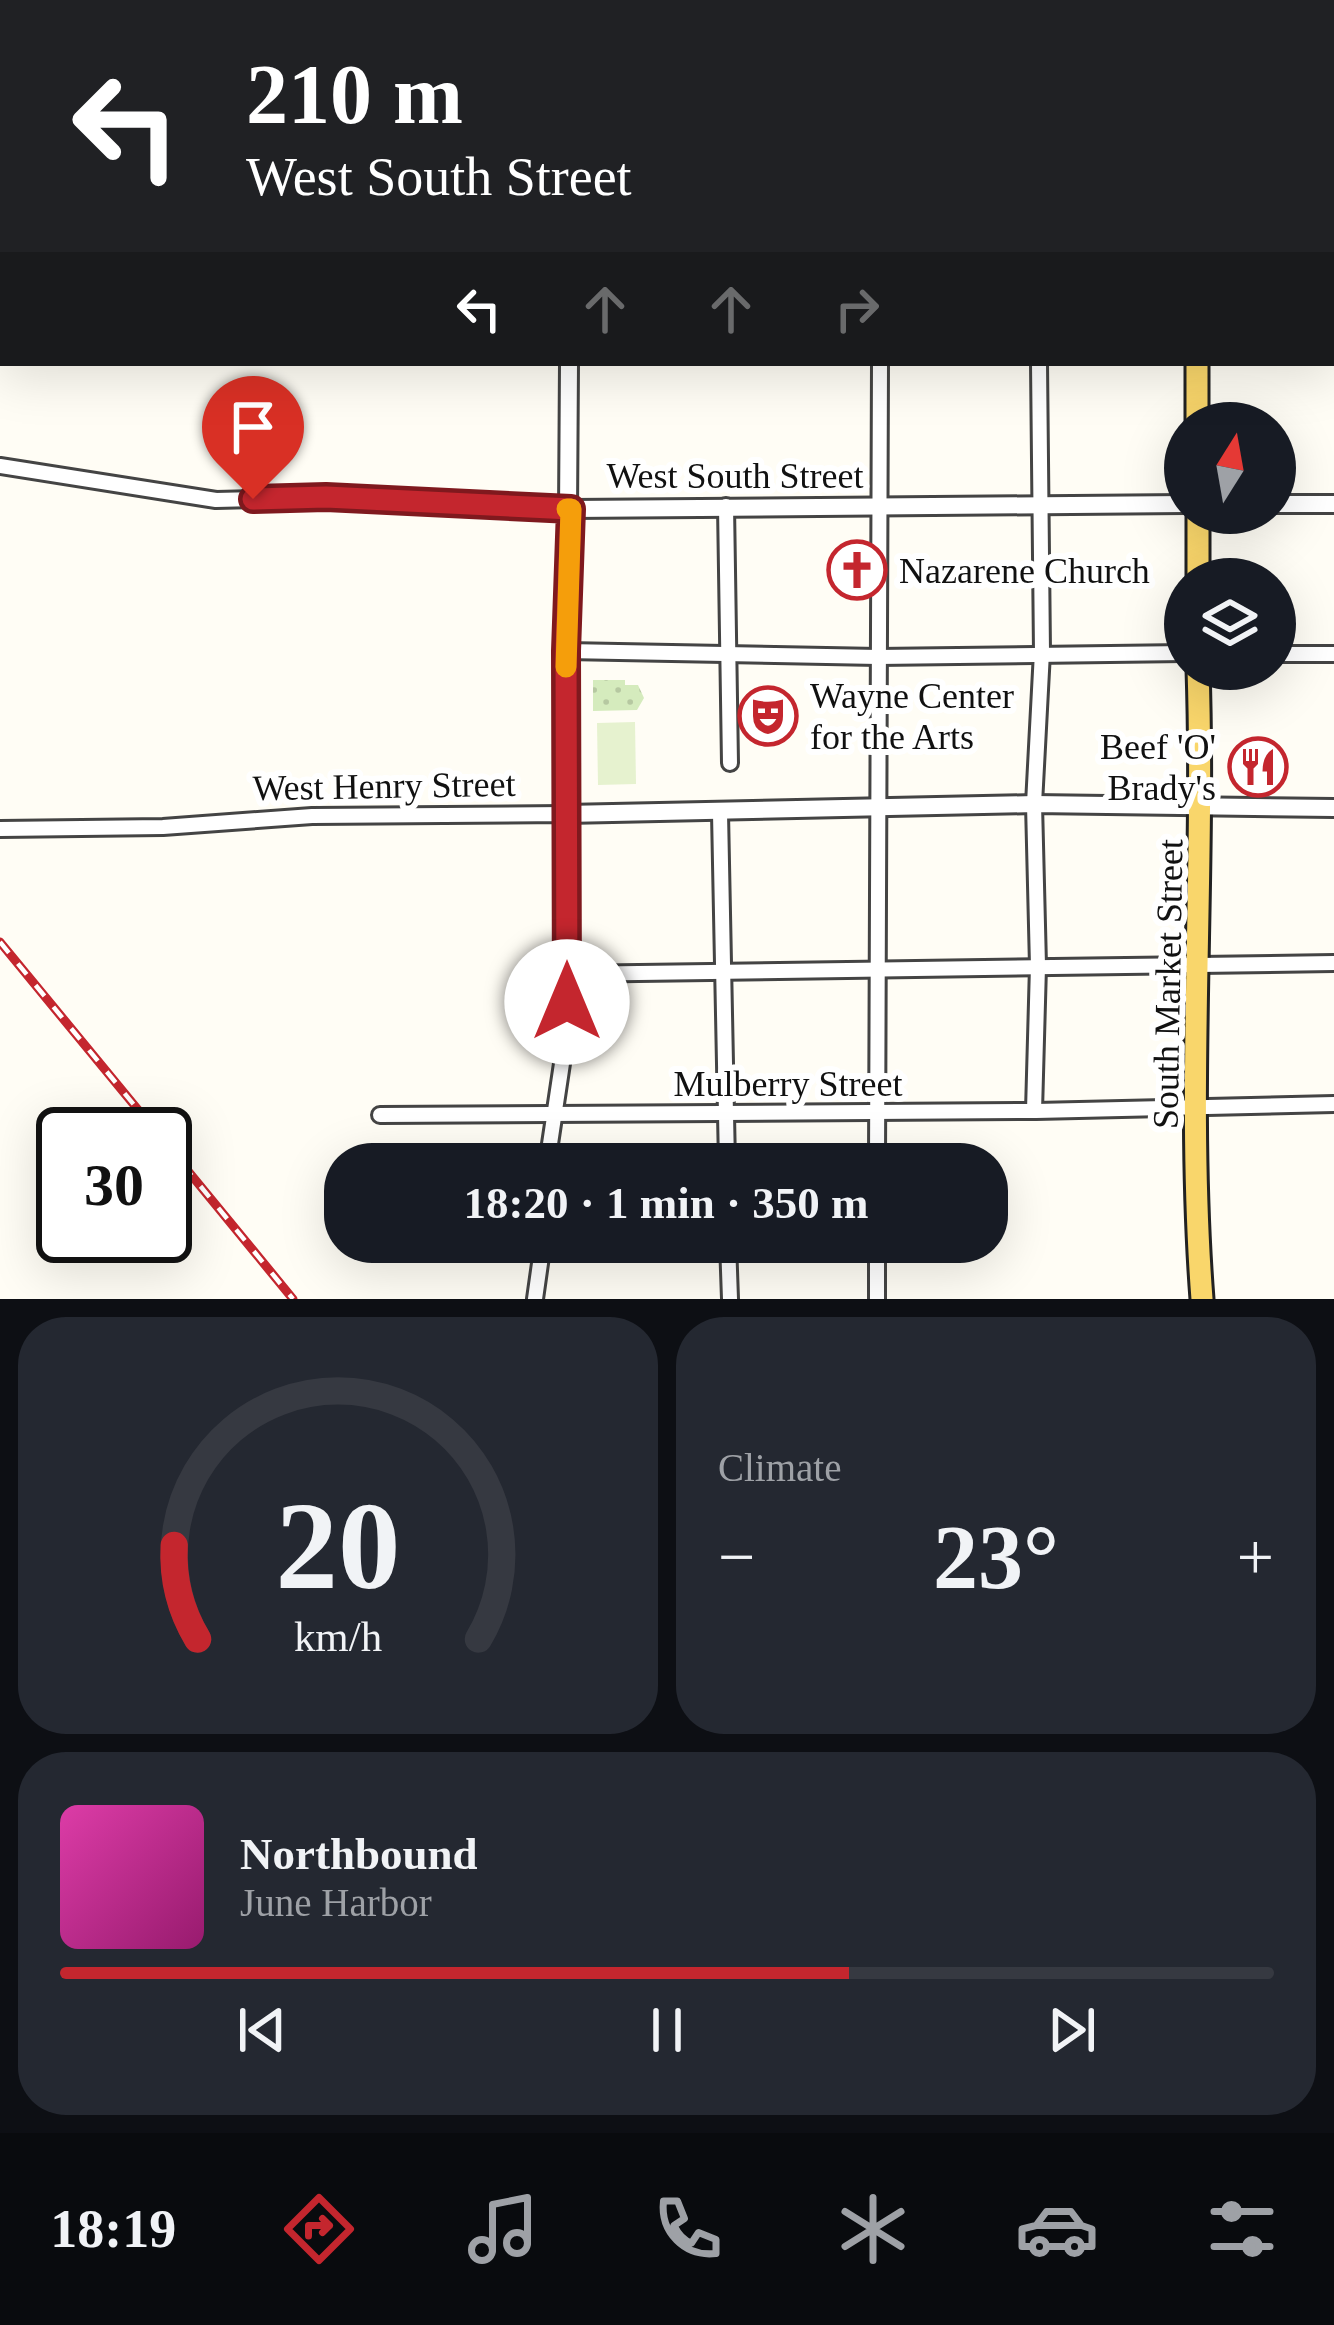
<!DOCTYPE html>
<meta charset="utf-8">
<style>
:root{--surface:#171b24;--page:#242831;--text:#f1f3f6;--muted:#9ea1a6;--line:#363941;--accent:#c4262e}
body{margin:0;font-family:Georgia,serif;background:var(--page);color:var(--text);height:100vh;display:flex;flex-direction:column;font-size:45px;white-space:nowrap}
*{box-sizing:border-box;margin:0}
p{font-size:39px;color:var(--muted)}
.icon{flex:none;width:66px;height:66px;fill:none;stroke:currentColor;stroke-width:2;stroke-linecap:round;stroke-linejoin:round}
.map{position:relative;height:1299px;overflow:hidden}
.drawer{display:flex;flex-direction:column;gap:18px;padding:18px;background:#0d0f14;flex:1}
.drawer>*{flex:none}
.banner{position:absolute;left:0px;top:0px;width:1335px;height:366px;box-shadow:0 12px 48px #0002;background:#202124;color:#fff;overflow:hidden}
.needle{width:78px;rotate:11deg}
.tools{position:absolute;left:1164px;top:402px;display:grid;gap:24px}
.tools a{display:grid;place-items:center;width:132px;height:132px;border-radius:50%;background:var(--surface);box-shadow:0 12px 48px #0002;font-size:60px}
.speed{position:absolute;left:36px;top:1107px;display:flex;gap:24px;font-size:60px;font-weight:700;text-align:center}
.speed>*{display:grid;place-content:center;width:156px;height:156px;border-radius:50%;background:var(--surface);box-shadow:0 12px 48px #0002;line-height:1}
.speed .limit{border:6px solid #111;border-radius:18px;background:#fff;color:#111}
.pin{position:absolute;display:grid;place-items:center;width:102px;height:102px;color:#fff;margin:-123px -51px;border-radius:50% 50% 50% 0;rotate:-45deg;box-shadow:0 0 12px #0007}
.pin .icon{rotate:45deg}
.me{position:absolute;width:132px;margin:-66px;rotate:0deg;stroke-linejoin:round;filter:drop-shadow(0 0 9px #0008)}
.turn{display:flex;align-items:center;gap:42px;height:252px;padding:0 48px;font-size:54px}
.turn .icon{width:156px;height:156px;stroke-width:2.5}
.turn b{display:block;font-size:84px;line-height:102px}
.lanes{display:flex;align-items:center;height:114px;padding:0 48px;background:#0003;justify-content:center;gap:60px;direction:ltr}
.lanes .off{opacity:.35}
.big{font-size:90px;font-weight:600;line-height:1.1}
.drawer .card{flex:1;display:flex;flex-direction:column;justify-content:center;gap:18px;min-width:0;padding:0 42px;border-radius:48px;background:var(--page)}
.drawer .dial{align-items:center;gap:0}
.dial svg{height:312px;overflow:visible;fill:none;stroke:var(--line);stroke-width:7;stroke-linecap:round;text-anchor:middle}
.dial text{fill:var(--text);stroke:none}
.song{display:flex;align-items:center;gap:36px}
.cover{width:144px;height:144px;border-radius:18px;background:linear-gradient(135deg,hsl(320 70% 55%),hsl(320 70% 35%))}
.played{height:12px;border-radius:6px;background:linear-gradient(90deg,var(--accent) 65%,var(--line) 65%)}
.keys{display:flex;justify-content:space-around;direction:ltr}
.heat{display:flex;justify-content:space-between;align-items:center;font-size:66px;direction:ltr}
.drawer .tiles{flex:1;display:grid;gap:18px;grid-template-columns:1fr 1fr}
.card:last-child{grid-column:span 2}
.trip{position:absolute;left:324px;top:1143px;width:684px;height:120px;border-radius:48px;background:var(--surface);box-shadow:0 12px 48px #0002;font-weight:600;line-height:120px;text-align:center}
.menu{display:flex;height:192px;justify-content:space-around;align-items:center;background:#090b0e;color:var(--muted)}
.menu .icon{width:84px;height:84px}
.menu .current{color:var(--accent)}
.menu b{font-size:54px;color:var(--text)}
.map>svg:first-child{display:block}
.park{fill:url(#park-dots)}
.pitch{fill:#e6f2cf}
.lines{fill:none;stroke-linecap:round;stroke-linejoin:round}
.minor-casing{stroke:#444;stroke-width:20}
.tertiary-casing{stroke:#444;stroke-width:22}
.secondary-casing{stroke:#333;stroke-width:24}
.primary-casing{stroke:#222;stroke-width:27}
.minor{stroke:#fff;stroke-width:14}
.tertiary{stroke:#fff;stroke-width:16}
.secondary{stroke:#fff6b0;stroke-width:18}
.primary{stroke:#f9d66b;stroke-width:21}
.rail-casing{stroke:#c4262e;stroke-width:9}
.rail{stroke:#fff;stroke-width:4.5;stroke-dasharray:14;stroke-linecap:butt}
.route-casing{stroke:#7f191e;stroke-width:30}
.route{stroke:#c4262e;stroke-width:21}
.slow{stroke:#f59e0b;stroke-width:21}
.labels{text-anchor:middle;stroke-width:12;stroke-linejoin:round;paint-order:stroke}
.street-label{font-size:36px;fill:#111;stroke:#fff}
.poi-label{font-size:36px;fill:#111;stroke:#fff;text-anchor:start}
</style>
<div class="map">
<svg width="1334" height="1299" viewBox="0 0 1334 1299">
<defs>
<pattern id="park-dots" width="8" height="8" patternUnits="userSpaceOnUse" patternTransform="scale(3)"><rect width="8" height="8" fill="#d5ebbd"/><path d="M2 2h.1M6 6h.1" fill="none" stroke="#b6c8a1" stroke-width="1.8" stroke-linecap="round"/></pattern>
</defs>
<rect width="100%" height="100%" fill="#fffdf5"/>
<path class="park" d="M593,680H625V685H638L644,698L637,710L593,711Z"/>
<path class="pitch" d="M635,722L636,784L598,785L597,723Z"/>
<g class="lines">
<g class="minor-casing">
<g id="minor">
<path d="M880,0V3"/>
<path d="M26,3L27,0"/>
<path d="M0,130L3,116"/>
<path d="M0,268H3"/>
<path d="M0,466L216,500L326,497L571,509"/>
<path d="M726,506L730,763"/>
<path d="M566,651L878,657L1185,653"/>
<path d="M1275,654H1334"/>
<path d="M720,813L727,1164"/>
<path d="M0,829L163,827L312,816L566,814L567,1030L547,1164"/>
<path d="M567,974L1334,963"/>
<path d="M1034,1111L1038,966L1034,804L1042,652L1039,363"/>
<path d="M380,1115L1036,1111L1334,1104"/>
<path d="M877,1164L880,363"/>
<path d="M728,1242L730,1299"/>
<path d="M535,1299L543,1242"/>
<path d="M877,1299V1242"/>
</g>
</g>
<g class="tertiary-casing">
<g id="tertiary">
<path d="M565,0V3"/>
<path d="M569,363L566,814L1034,804L1334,808"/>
<path d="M1275,504H1334"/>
<path d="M571,509L1185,504"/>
</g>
</g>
<g class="secondary-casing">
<g id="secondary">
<path d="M0,138L3,139"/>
<path d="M1332,176H1334"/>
</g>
</g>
<g class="primary-casing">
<g id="primary">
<path d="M1196,3L1197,0"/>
<path d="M1197,363V423"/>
<path d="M1198,513V579"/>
<path d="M1198,669C1205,879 1186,1090 1202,1299"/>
</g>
</g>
<use href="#minor" class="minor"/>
<use href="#tertiary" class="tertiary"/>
<use href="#secondary" class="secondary"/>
<use href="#primary" class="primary"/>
<g class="rail-casing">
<g id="rail">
<path d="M0,942L158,1134"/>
<path d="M165,1143L293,1299"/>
</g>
</g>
<use href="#rail" class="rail"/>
</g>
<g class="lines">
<g class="route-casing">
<path id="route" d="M253,499L326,497L571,509L566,651L567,1002"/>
</g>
<use href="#route" class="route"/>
<path class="slow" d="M566,667L571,509H567"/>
</g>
<defs>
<g id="church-ring" transform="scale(3)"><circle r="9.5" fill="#fff" stroke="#c4262e" stroke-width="1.5"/><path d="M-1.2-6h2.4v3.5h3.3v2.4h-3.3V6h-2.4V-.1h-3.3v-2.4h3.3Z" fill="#c4262e"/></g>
<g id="theatre-ring" transform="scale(3)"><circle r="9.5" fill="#fff" stroke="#c4262e" stroke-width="1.5"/><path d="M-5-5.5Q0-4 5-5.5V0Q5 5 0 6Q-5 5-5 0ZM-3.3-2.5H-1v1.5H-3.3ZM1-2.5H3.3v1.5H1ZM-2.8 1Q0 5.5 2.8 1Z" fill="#c4262e"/></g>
<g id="restaurant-ring" transform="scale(3)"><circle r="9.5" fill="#fff" stroke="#c4262e" stroke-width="1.5"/><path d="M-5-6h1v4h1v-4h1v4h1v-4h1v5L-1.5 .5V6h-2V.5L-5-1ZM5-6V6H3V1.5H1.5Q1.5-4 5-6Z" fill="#c4262e"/></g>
</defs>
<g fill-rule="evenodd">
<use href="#church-ring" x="857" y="570"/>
<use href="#theatre-ring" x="768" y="716"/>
<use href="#restaurant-ring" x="1258" y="767"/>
</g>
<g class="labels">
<g class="street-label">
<text x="735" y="488">West South Street</text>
<text transform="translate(384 785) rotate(-1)" y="13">West Henry Street</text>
<text transform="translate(1167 984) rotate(-89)" y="13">South Market Street</text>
<text x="788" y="1096">Mulberry Street</text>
</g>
<g class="poi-label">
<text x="899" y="583">Nazarene Church</text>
<text x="810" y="708">Wayne Center<tspan x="810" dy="41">for the Arts</tspan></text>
<text x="1216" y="759" text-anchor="end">Beef 'O'<tspan x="1216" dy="41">Brady's</tspan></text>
</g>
</g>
</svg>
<div class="tools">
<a><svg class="needle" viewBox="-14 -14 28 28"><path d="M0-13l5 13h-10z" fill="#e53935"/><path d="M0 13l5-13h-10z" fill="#9ea1a6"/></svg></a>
<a><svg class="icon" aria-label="layers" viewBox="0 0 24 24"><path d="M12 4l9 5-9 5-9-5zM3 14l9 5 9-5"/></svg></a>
</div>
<div class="speed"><div class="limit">30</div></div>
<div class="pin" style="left:253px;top:499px;background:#d93025"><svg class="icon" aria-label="arrive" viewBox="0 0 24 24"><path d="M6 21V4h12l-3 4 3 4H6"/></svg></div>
<svg class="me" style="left:567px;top:1002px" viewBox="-20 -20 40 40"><circle r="19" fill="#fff"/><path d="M0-13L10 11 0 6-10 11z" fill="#c4262e"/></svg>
<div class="trip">18:20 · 1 min · 350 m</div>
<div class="banner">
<div class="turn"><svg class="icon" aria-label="left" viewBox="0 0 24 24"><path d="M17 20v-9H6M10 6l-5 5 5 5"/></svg><div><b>210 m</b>West South Street</div></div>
<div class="lanes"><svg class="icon" aria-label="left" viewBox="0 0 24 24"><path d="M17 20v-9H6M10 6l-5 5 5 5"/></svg><svg class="icon off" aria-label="ahead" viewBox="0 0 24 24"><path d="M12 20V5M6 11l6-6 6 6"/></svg><svg class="icon off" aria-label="ahead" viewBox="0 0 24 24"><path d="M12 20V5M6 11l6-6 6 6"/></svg><svg class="icon off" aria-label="right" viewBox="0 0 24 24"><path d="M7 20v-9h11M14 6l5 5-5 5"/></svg></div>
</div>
</div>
<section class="drawer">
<div class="tiles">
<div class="card dial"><svg viewBox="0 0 100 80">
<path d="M14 69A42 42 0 1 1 86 69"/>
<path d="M14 69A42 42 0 0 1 8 45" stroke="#c4262e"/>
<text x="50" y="56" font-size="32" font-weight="700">20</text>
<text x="50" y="72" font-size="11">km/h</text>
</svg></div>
<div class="card"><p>Climate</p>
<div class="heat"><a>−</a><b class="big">23°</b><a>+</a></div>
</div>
<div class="card">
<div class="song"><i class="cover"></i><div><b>Northbound</b><p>June Harbor</p></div></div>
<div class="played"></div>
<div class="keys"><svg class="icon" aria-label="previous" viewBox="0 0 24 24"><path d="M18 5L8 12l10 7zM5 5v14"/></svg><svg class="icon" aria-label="pause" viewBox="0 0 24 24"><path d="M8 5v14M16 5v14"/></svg><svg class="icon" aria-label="next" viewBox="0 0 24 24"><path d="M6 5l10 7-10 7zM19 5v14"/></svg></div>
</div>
</div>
</section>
<nav class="menu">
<b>18:19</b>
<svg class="icon current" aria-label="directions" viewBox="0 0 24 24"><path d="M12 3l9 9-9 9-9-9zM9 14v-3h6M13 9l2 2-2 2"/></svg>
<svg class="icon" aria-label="music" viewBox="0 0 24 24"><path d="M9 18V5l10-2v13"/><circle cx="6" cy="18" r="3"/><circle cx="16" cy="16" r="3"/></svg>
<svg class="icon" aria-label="phone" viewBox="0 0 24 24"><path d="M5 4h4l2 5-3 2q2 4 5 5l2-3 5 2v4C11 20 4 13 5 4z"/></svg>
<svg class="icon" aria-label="climate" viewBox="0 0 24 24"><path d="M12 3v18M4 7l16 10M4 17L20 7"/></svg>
<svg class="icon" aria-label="car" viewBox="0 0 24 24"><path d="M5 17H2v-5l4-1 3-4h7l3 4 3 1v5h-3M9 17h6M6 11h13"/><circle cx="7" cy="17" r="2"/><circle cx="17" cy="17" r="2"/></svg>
<svg class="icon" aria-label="filters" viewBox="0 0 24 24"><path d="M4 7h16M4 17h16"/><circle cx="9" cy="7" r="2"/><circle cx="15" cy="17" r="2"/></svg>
</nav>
